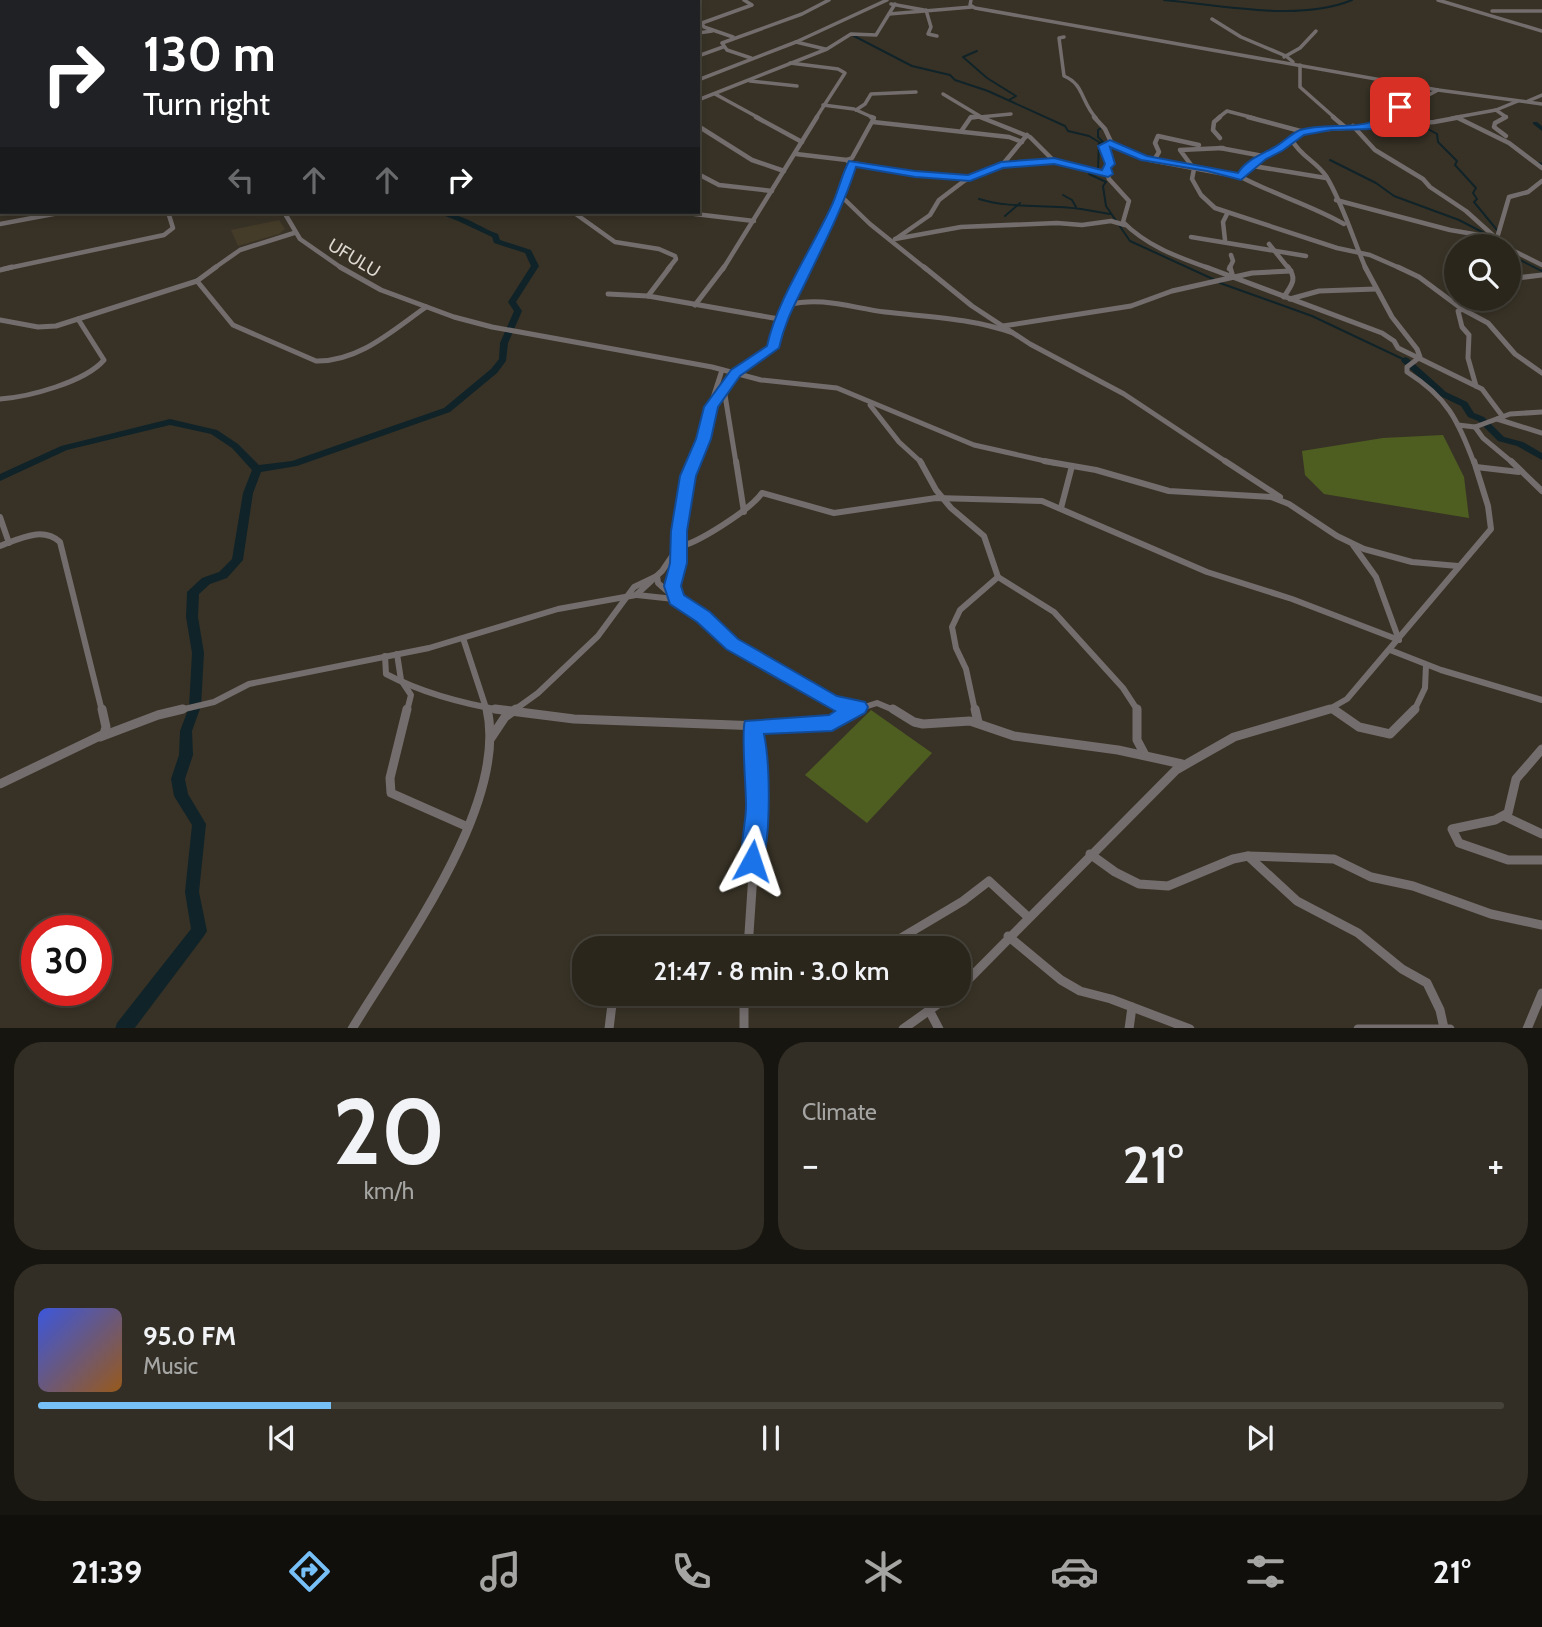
<!DOCTYPE html>
<meta charset="utf-8">
<style>
:root{--surface:#2a261c;--page:#322e25;--text:#f1f3f6;--muted:#a5a5a3;--line:#46433b;--accent:#77bff7}
body{margin:0;font-family:Cabin,sans-serif;background:var(--page);color:var(--text);height:100vh;display:flex;flex-direction:column;font-size:26px;white-space:nowrap}
*{box-sizing:border-box;margin:0}
p{font-size:23px;color:var(--muted)}
.icon{flex:none;width:38px;height:38px;fill:none;stroke:currentColor;stroke-width:2;stroke-linecap:round;stroke-linejoin:round}
.map{position:relative;height:1028px;overflow:hidden}
.drawer{display:flex;flex-direction:column;gap:14px;padding:14px;background:#17150f;flex:1}
.drawer>*{flex:none}
.hud{position:absolute;left:0px;top:0px;width:700px;height:214px;box-shadow:0 4px 10px #0003,0 0 0 2px var(--line);background:#202124;color:#fff;overflow:hidden}
.fabs{position:absolute;left:1444px;top:234px;display:grid;gap:14px}
.fabs a{display:grid;place-items:center;width:77px;height:77px;border-radius:50%;background:var(--surface);box-shadow:0 4px 10px #0003,0 0 0 2px var(--line);font-size:35px}
.speed{position:absolute;left:21px;top:915px;display:flex;gap:14px;font-size:35px;font-weight:700;text-align:center}
.speed>*{display:grid;place-content:center;width:91px;height:91px;border-radius:50%;background:var(--surface);box-shadow:0 4px 10px #0003,0 0 0 2px var(--line);line-height:1}
.speed .limit{border:10px solid #d22;background:#fff;color:#111}
.pin{position:absolute;display:grid;place-items:center;width:60px;height:60px;color:#fff;margin:-30px;border-radius:14px;box-shadow:0 4px 10px #0006}
.me{position:absolute;width:77px;margin:-38px;rotate:5deg;stroke-linejoin:round;filter:drop-shadow(0 0 5px #0008)}
.turn{display:flex;align-items:center;gap:24px;height:147px;padding:0 28px;font-size:32px}
.turn .icon{width:91px;height:91px;stroke-width:2.5}
.turn b{display:block;font-size:49px;line-height:60px}
.lanes{display:flex;align-items:center;height:66px;padding:0 28px;background:#0003;justify-content:center;gap:35px;direction:ltr}
.lanes .off{opacity:.35}
.big{font-size:52px;font-weight:600;line-height:1.1}
.drawer .widget{flex:1;display:flex;flex-direction:column;justify-content:center;gap:10px;min-width:0;padding:0 24px;border-radius:28px;background:var(--page)}
.drawer .dial{align-items:center;gap:0}
.dial b{font-size:91px;line-height:1}
.song{display:flex;align-items:center;gap:21px}
.cover{width:84px;height:84px;border-radius:10px;background:linear-gradient(135deg,hsl(230 70% 55%),hsl(30 70% 35%))}
.played{height:7px;border-radius:4px;background:linear-gradient(90deg,var(--accent) 20%,var(--line) 20%)}
.keys{display:flex;justify-content:space-around;direction:ltr}
.heat{display:flex;justify-content:space-between;align-items:center;font-size:38px;direction:ltr}
.drawer .tiles{flex:1;display:grid;gap:14px;grid-template-columns:1fr 1fr}
.widget:last-child{grid-column:span 2}
.trip{position:absolute;left:572px;top:936px;width:399px;height:70px;border-radius:28px;background:var(--surface);box-shadow:0 4px 10px #0003,0 0 0 2px var(--line);font-weight:600;line-height:70px;text-align:center}
.tab-bar{display:flex;height:112px;justify-content:space-around;align-items:center;background:#110f0b;color:var(--muted)}
.tab-bar .icon{width:49px;height:49px}
.tab-bar .selected{color:var(--accent)}
.tab-bar b{font-size:32px;color:var(--text)}
.map>svg:first-child{display:block}
.built{fill:#443b29}
.green{fill:#4e5e20}
.lines{fill:none;stroke-linecap:round;stroke-linejoin:round}
.stream{stroke:#102328;stroke-width:2}
.river{fill:#102328;fill-rule:evenodd}
.minor-far4{stroke:#746d6d;stroke-width:3.5}
.minor-far3{stroke:#746d6d;stroke-width:4.5}
.minor-far2{stroke:#746d6d;stroke-width:5}
.minor-far1{stroke:#746d6d;stroke-width:6}
.minor{stroke:#746d6d;stroke-width:9}
.route{fill:#1a73e8;stroke:#114b97;stroke-width:2}
.labels{text-anchor:middle;stroke-width:7;stroke-linejoin:round;paint-order:stroke}
.far-street-label{font-size:18px;fill:#ddd9d2;stroke:#383226}
</style>
<div class="map">
<svg width="1542" height="1029" viewBox="0 0 1542 1029">
<rect width="100%" height="100%" fill="#383226"/>
<path class="built" d="M279,220L285,229L279,234L238,246L231,230Z"/>
<g class="green">
<path d="M1443,435L1464,477L1469,518L1324,494L1305,475L1302,451L1383,438Z"/>
<path d="M871,710L932,753L867,823L805,775Z"/>
</g>
<g class="lines">
<g class="stream">
<path d="M1164,0C1221,5 1299,22 1352,0"/>
<path d="M667,2L672,0"/>
<path d="M854,36L912,66L950,75L955,80L988,91L1065,126L1068,131L1089,136L1099,142L1098,170"/>
<path d="M977,51L963,57L987,78L1016,96L1009,100"/>
<path d="M1428,129L1437,134L1438,142L1457,161L1455,165L1476,188L1473,193L1477,199L1474,202L1497,230"/>
<path d="M1100,143L1103,142L1098,137V130L1103,127"/>
<path d="M1330,160L1376,183L1394,196L1459,220L1488,235"/>
<path d="M1539,163L1542,164"/>
<path d="M1092,172L1089,174L1106,182L1103,186L1106,206L1130,241L1215,280"/>
<path d="M1063,195L1072,200L1076,207"/>
<path d="M979,199C1011,209 1048,204 1081,209"/>
<path d="M1081,209L1110,214"/>
<path d="M1005,216L1020,203"/>
<path d="M1493,241L1499,247"/>
<path d="M1508,254L1542,271"/>
<path d="M1220,283L1312,316L1405,360"/>
</g>
<g class="river">
<path d="M1533,122H1537L1542,126V131L1533,124Z"/>
<path d="M435,212C459,211 477,226 498,234L500,240L531,250L539,266L516,302L522,311L508,343L506,361L497,373L450,412L297,466L261,472L253,493L243,560L227,578L210,584L199,594L198,617L204,653L201,706L192,731L193,755L185,779L188,794L206,824L199,892L207,931L204,936L134,1029H115L117,1023L191,929L185,892L192,825L174,796L171,779L179,755L180,731L189,707L192,653L186,617L187,592L202,578L219,572L232,559L243,493L252,470L232,448L211,434L170,425L67,450L0,481V474L61,446L170,419L217,430L238,444L259,465L292,461L444,408L491,369L499,359L500,343L514,311L508,302L531,266L525,253L494,243L492,237L458,221Z"/>
<path d="M1405,357L1408,358L1446,392L1467,402L1474,413L1484,417L1504,437L1523,442L1542,453V460L1517,446L1498,441L1478,421L1468,417L1461,406L1440,396L1402,362L1401,360Z"/>
</g>
<g class="minor-far4">
<path d="M564,0L573,2"/>
<path d="M971,0L970,5L975,8L1438,90L1542,104"/>
<path d="M1438,0L1542,31"/>
<path d="M65,2L73,0"/>
<path d="M122,2L126,0"/>
<path d="M329,2L332,0"/>
<path d="M447,2L450,0"/>
<path d="M532,2L536,0"/>
<path d="M581,2L596,0"/>
<path d="M891,4L924,10"/>
<path d="M926,10L931,27L928,34L937,36"/>
<path d="M1492,11H1542"/>
<path d="M889,14L972,7"/>
<path d="M1212,19L1241,37L1286,56L1293,62"/>
<path d="M698,33L712,31"/>
<path d="M733,37L704,27L702,23L752,5L744,0"/>
<path d="M1064,37L1059,38L1064,76C1084,84 1081,102 1096,118"/>
<path d="M796,42L825,49"/>
<path d="M698,56L723,47"/>
<path d="M1284,57L1300,48L1316,31"/>
<path d="M751,58L727,50L722,43L802,14L829,0"/>
<path d="M790,63L838,69L845,73L816,118"/>
<path d="M1300,65V87L1335,118"/>
<path d="M698,80L796,42L887,0"/>
<path d="M750,81L797,86"/>
<path d="M715,94L759,118"/>
<path d="M943,94L983,118"/>
<path d="M698,100L827,49L851,34L876,35L895,4"/>
<path d="M1528,101L1542,95"/>
<path d="M823,105L854,109L874,118"/>
<path d="M856,110L865,104L871,94L916,92"/>
<path d="M1496,110L1506,117L1503,118"/>
<path d="M970,118L1011,114"/>
<path d="M1218,118L1227,111L1254,118"/>
<path d="M1385,118L1388,110L1412,104L1438,90"/>
<path d="M1452,118L1496,110L1518,101"/>
</g>
<g class="minor-far3">
<path d="M756,117L802,142"/>
<path d="M980,117L1030,137L1054,161"/>
<path d="M1094,117L1105,129L1112,144"/>
<path d="M1248,117L1304,132"/>
<path d="M1333,117L1345,127"/>
<path d="M1506,117L1495,123L1494,127L1506,136"/>
<path d="M1458,118L1509,143L1542,168"/>
<path d="M873,122L1009,137L1022,142"/>
<path d="M1377,124L1386,117"/>
<path d="M698,126L752,160L784,171"/>
<path d="M1353,126L1375,150L1423,179L1430,187L1466,211L1506,247"/>
<path d="M962,130L971,117H975"/>
<path d="M1220,138L1213,130L1214,122L1220,117"/>
<path d="M1220,148L1263,156"/>
<path d="M1223,148L1180,150L1194,169L1192,179L1201,195L1215,208L1337,248L1370,255L1402,269"/>
<path d="M796,154L847,160L852,158L874,118L871,117"/>
<path d="M1154,160L1159,152L1155,143L1158,136L1199,145"/>
<path d="M852,163L915,174L968,178"/>
<path d="M1003,165L1054,161L1108,174"/>
<path d="M1253,166L1326,178"/>
<path d="M698,174L719,185L772,191"/>
<path d="M1241,177C1275,195 1311,205 1344,224"/>
<path d="M841,196L870,224L926,269"/>
<path d="M1336,200L1450,230L1497,238L1509,197L1528,192L1542,181"/>
<path d="M284,212L300,239L343,269"/>
<path d="M573,212L615,242L659,249L675,256L676,259L668,269"/>
<path d="M678,212L754,221"/>
<path d="M0,224L64,212"/>
<path d="M1191,237L1306,256"/>
<path d="M897,238L930,215L939,200L964,181L1003,164L1027,135"/>
<path d="M895,239L961,227L1057,223L1082,225L1111,221L1125,225"/>
<path d="M1225,240L1223,222L1227,214"/>
<path d="M1269,244L1289,269"/>
<path d="M1474,247L1490,237"/>
<path d="M1508,248L1542,265"/>
<path d="M4,269L164,235L173,228L168,212"/>
<path d="M213,269L240,250L294,233"/>
<path d="M723,269L817,117"/>
<path d="M806,269L838,203L852,166L847,160"/>
<path d="M1211,269C1178,257 1148,247 1123,222L1129,201L1109,179L1106,169L1110,163L1103,152L1104,145L1112,144L1150,160L1241,177L1244,170L1293,137"/>
<path d="M1229,269L1233,261L1231,255"/>
<path d="M1366,269C1353,239 1343,204 1326,176C1316,161 1300,156 1292,140L1298,134L1313,130L1434,122L1461,117"/>
</g>
<g class="minor-far2">
<path d="M340,267L381,290L454,317L492,327L712,367L761,380L837,388L974,445L1054,463"/>
<path d="M924,267L972,306L1030,344L1124,394L1228,463"/>
<path d="M1206,267L1382,333L1394,341L1398,348L1482,389L1503,417"/>
<path d="M1230,267L1233,277"/>
<path d="M1365,267L1392,317L1417,349L1420,357L1407,367V372C1447,397 1458,420 1474,463"/>
<path d="M1398,267L1419,277L1462,309L1488,323L1515,354L1542,373"/>
<path d="M0,270L12,267"/>
<path d="M1508,279L1542,275"/>
<path d="M197,281L233,325L316,361C359,362 393,330 426,307"/>
<path d="M608,294L648,296L779,319"/>
<path d="M648,296L670,267"/>
<path d="M1284,297C1291,285 1298,280 1288,267"/>
<path d="M1290,299L1319,291L1376,289"/>
<path d="M1469,299L1467,308L1458,311L1462,327L1469,335L1468,358L1476,386"/>
<path d="M695,305L724,267"/>
<path d="M788,305L806,267"/>
<path d="M0,320L38,327L56,326L197,281L216,267"/>
<path d="M1003,326L1131,306L1172,291L1252,273L1291,271"/>
<path d="M724,389L736,463"/>
<path d="M0,399C29,397 85,382 104,360L78,319"/>
<path d="M712,401L722,370"/>
<path d="M870,405L899,442L922,463"/>
<path d="M1497,419L1542,433"/>
<path d="M1458,425L1475,427L1510,414L1542,412"/>
<path d="M1475,427L1483,438L1513,463"/>
<path d="M693,463L711,407L736,373L773,348L779,319L788,305C821,296 852,308 885,312C928,317 971,318 1013,333"/>
</g>
<g class="minor-far1">
<path d="M736,461L744,512"/>
<path d="M920,461L936,490L951,508L984,536L998,577L1054,612L1123,688L1138,711"/>
<path d="M1044,461L1096,470L1169,491L1271,497L1289,504L1337,536L1364,549L1412,562L1458,566"/>
<path d="M1225,461L1280,497"/>
<path d="M1511,461L1542,491"/>
<path d="M1476,467L1519,472"/>
<path d="M1061,508L1072,466"/>
<path d="M0,517L9,543"/>
<path d="M1353,545L1376,577L1399,640"/>
<path d="M0,546C19,539 42,526 60,542L102,711"/>
<path d="M677,547C696,545 751,509 762,493L834,513L936,498L1042,501L1207,572L1292,599L1399,640"/>
<path d="M677,549L678,563L672,586L676,599L703,617L732,644L777,671L833,703L857,707"/>
<path d="M637,595L674,599"/>
<path d="M463,638L487,711"/>
<path d="M1390,650L1441,670L1542,700"/>
<path d="M397,654L401,680L411,695L407,711"/>
<path d="M385,656L386,674C424,694 464,704 506,711"/>
<path d="M1333,709L1335,711"/>
<path d="M176,711L214,702L249,684L429,648L558,609L636,595L662,571L677,549L688,476L694,461"/>
<path d="M513,711L538,693L598,636L634,587L657,576L658,583L676,599"/>
<path d="M852,711L877,703L896,711"/>
<path d="M975,711L966,669L956,648L952,627L960,610L998,577"/>
<path d="M1326,711L1347,699L1491,529L1488,506L1474,461"/>
<path d="M1414,711L1425,688L1426,665"/>
</g>
<g class="minor">
<path d="M407,709L390,778L391,793L468,827"/>
<path d="M495,709L574,719L760,726L832,723L854,709"/>
<path d="M893,709L914,722L923,724L970,721L1014,736L1118,750L1182,764"/>
<path d="M975,709L978,722"/>
<path d="M1137,709V740L1145,755"/>
<path d="M1333,709L1359,727L1390,734L1415,709"/>
<path d="M100,737L158,715L183,709"/>
<path d="M491,738L505,717L516,709"/>
<path d="M1542,749L1516,779L1508,813L1495,820L1452,829L1459,843L1508,860H1542"/>
<path d="M0,784L104,734L106,727L102,709"/>
<path d="M1504,816L1542,834"/>
<path d="M1090,854L1115,872L1139,884L1168,886L1233,859L1248,856L1334,859L1371,877L1413,886L1491,914L1542,925"/>
<path d="M1248,856L1297,901L1358,933L1402,969L1427,983L1440,1010L1444,1028"/>
<path d="M1008,936L1061,980L1080,991L1111,999L1190,1029"/>
<path d="M748,948L757,815L752,727"/>
<path d="M884,948L963,901L989,881L1028,917"/>
<path d="M959,989L1176,770L1234,737L1330,709"/>
<path d="M744,994V1029"/>
<path d="M929,1010L939,1029"/>
<path d="M352,1029C400,949 509,805 487,709"/>
<path d="M609,1029L612,1004L620,994"/>
<path d="M903,1029L952,994"/>
<path d="M1129,1029L1132,1007"/>
<path d="M1358,1029H1450"/>
<path d="M1527,1029L1542,993"/>
</g>
</g>
<path class="route" d="M1400,105H1403V109L1390,113L1388,121L1374,129L1331,130L1304,135L1282,151L1266,159L1241,180L1207,171L1141,160L1110,147L1115,164L1111,168L1113,174L1108,177L1054,164L1003,168L970,181L915,177L856,167C844,204 827,238 810,273C797,301 786,317 779,348L740,376L718,407L711,439L696,476L687,531V563L681,586L684,595L710,612L738,639L837,696L865,702L868,707L865,713L832,731L764,734C770,763 772,842 760,868L752,871L745,868C737,850 747,823 746,803C746,789 741,729 745,721L829,715L835,711L726,649L697,622L670,604L664,586L670,563L671,531L680,476L696,439L704,407L731,370L767,346C777,300 810,252 831,207C838,193 841,176 849,161L915,171L968,175L1001,162L1054,158L1102,170L1105,164L1098,146L1110,140L1147,156L1238,173C1245,161 1260,155 1273,148C1282,144 1290,134 1300,130C1325,122 1358,131 1380,118L1383,109Z"/>
<g class="labels">
<g class="far-street-label">
<text transform="translate(354 258) rotate(31)" y="6">UFULU</text>
</g>
</g>
</svg>
<div class="fabs">
<a><svg class="icon" aria-label="search" viewBox="0 0 24 24"><circle cx="10" cy="10" r="6"/><path d="M15 15l6 6"/></svg></a>
</div>
<div class="speed"><div class="limit">30</div></div>
<div class="pin" style="left:1400px;top:107px;background:#d93025"><svg class="icon" aria-label="arrive" viewBox="0 0 24 24"><path d="M6 21V4h12l-3 4 3 4H6"/></svg></div>
<svg class="me" style="left:752px;top:861px" viewBox="-20 -20 40 40"><path d="M0-17L14 15 0 8-14 15z" fill="#1a73e8" stroke="#fff" stroke-width="4"/></svg>
<div class="trip">21:47 · 8 min · 3.0 km</div>
<div class="hud">
<div class="turn"><svg class="icon" aria-label="right" viewBox="0 0 24 24"><path d="M7 20v-9h11M14 6l5 5-5 5"/></svg><div><b>130 m</b>Turn right</div></div>
<div class="lanes"><svg class="icon off" aria-label="left" viewBox="0 0 24 24"><path d="M17 20v-9H6M10 6l-5 5 5 5"/></svg><svg class="icon off" aria-label="ahead" viewBox="0 0 24 24"><path d="M12 20V5M6 11l6-6 6 6"/></svg><svg class="icon off" aria-label="ahead" viewBox="0 0 24 24"><path d="M12 20V5M6 11l6-6 6 6"/></svg><svg class="icon" aria-label="right" viewBox="0 0 24 24"><path d="M7 20v-9h11M14 6l5 5-5 5"/></svg></div>
</div>
</div>
<section class="drawer">
<div class="tiles">
<div class="widget dial"><b>20</b><p>km/h</p></div>
<div class="widget"><p>Climate</p>
<div class="heat"><a>−</a><b class="big">21°</b><a>+</a></div>
</div>
<div class="widget">
<div class="song"><i class="cover"></i><div><b>95.0 FM</b><p>Music</p></div></div>
<div class="played"></div>
<div class="keys"><svg class="icon" aria-label="previous" viewBox="0 0 24 24"><path d="M18 5L8 12l10 7zM5 5v14"/></svg><svg class="icon" aria-label="pause" viewBox="0 0 24 24"><path d="M8 5v14M16 5v14"/></svg><svg class="icon" aria-label="next" viewBox="0 0 24 24"><path d="M6 5l10 7-10 7zM19 5v14"/></svg></div>
</div>
</div>
</section>
<nav class="tab-bar">
<b>21:39</b>
<svg class="icon selected" aria-label="directions" viewBox="0 0 24 24"><path d="M12 3l9 9-9 9-9-9zM9 14v-3h6M13 9l2 2-2 2"/></svg>
<svg class="icon" aria-label="music" viewBox="0 0 24 24"><path d="M9 18V5l10-2v13"/><circle cx="6" cy="18" r="3"/><circle cx="16" cy="16" r="3"/></svg>
<svg class="icon" aria-label="phone" viewBox="0 0 24 24"><path d="M5 4h4l2 5-3 2q2 4 5 5l2-3 5 2v4C11 20 4 13 5 4z"/></svg>
<svg class="icon" aria-label="climate" viewBox="0 0 24 24"><path d="M12 3v18M4 7l16 10M4 17L20 7"/></svg>
<svg class="icon" aria-label="car" viewBox="0 0 24 24"><path d="M5 17H2v-5l4-1 3-4h7l3 4 3 1v5h-3M9 17h6M6 11h13"/><circle cx="7" cy="17" r="2"/><circle cx="17" cy="17" r="2"/></svg>
<svg class="icon" aria-label="filters" viewBox="0 0 24 24"><path d="M4 7h16M4 17h16"/><circle cx="9" cy="7" r="2"/><circle cx="15" cy="17" r="2"/></svg>
<b>21°</b>
</nav>
